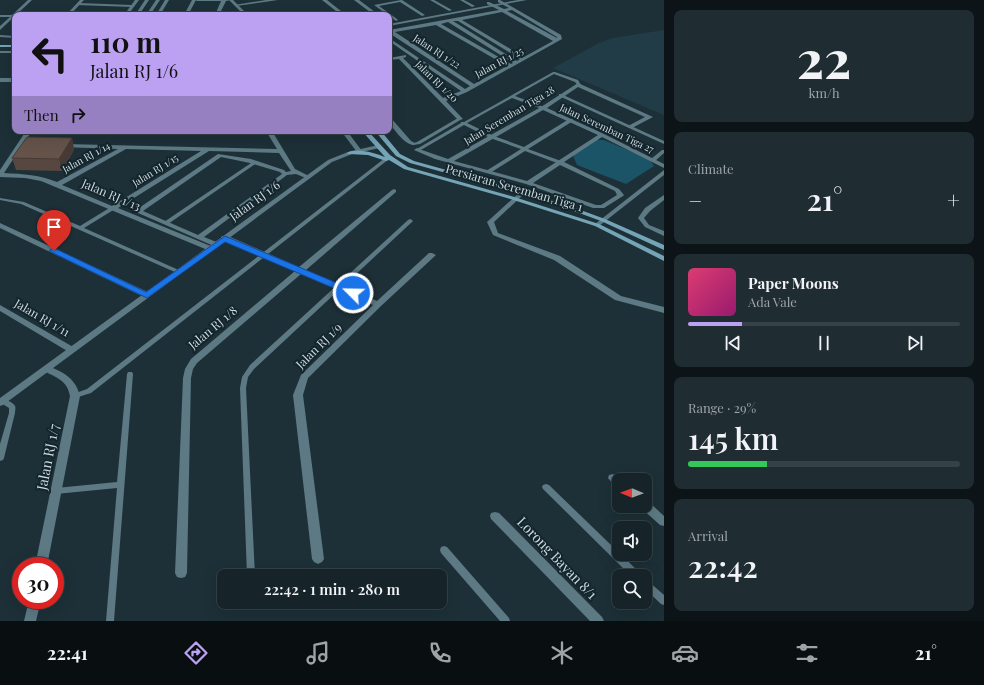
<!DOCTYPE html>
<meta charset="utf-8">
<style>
:root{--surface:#162429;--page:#1f2c31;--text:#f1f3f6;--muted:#9ea4a8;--line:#354146;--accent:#bca0f2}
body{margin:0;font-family:"Playfair Display",serif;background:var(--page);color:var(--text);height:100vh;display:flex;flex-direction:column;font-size:15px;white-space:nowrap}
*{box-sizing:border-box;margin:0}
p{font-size:13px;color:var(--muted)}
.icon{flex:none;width:22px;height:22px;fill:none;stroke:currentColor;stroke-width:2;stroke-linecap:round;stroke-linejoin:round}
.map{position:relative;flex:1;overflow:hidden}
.details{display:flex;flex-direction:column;gap:10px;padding:10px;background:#0c1417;width:320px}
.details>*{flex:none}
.top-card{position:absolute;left:12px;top:12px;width:380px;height:122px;border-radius:8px;box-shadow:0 4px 16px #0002,0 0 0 1px var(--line);background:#bca0f2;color:#111;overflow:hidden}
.needle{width:26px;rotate:271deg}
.buttons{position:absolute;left:612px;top:473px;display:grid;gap:8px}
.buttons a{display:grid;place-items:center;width:40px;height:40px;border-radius:8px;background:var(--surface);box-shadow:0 4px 16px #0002,0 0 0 1px var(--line);font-size:20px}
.speed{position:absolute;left:12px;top:557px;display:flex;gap:8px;font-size:20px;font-weight:700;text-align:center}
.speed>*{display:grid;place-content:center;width:52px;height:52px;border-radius:50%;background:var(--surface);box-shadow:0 4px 16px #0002,0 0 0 1px var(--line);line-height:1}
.speed .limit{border:6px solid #d22;background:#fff;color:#111}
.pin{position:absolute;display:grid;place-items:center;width:34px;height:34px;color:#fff;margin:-41px -17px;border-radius:50% 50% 50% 0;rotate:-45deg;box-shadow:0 0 4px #0007}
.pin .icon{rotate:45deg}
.me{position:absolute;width:44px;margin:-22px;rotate:293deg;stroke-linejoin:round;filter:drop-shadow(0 0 3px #0008)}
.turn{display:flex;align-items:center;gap:14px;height:84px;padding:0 12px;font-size:18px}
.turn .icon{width:52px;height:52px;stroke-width:2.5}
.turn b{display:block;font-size:28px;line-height:34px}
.then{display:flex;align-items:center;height:38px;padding:0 12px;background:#0003;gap:8px;font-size:15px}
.big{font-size:30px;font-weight:600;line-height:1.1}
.details .widget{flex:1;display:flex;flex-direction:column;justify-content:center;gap:6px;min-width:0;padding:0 14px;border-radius:8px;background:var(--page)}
.details .dial{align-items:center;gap:0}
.dial b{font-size:52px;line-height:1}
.song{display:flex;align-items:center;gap:12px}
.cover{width:48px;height:48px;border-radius:6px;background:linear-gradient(135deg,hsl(340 70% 55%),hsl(320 70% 35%))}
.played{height:4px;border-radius:2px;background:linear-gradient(90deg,var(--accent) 20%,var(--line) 20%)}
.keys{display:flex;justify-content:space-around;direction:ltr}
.heat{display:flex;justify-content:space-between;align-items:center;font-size:22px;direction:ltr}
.charge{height:6px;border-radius:3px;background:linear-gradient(90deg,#34c759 29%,var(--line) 0)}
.trip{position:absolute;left:217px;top:569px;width:230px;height:40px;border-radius:8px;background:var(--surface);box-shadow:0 4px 16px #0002,0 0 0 1px var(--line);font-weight:600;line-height:40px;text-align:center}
.dock{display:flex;height:64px;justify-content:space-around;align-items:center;background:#090e10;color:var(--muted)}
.dock .icon{width:28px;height:28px}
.dock .current{color:var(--accent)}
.dock b{font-size:18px;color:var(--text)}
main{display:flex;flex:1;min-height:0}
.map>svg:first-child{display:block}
.built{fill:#213c46}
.green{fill:#1a5466}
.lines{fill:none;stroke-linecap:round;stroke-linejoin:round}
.service{fill:#5c7984;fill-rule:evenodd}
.minor{fill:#5c7984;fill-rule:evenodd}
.tertiary{fill:#5c7984;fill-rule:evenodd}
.secondary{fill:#74a4b6;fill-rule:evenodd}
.wall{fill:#574740}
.shaded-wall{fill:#473a34}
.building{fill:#65534a;stroke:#473a34}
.route{fill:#1a73e8;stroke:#114b97}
.labels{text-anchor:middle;stroke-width:4;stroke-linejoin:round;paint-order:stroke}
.far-street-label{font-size:10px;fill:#ced9de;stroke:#13262d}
.street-label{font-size:12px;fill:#ced9de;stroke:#13262d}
.near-street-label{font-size:14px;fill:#ced9de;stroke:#13262d}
</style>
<main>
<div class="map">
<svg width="664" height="621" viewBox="0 0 664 621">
<rect width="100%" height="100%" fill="#1d3037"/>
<path class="built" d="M664,30V115L553,68L599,43L613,38Z"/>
<path class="green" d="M595,140H604L649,159L654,166L626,184L577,165L573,156Z"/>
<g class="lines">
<g class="service">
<path d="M192,0H196L188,15H184Z"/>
<path d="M229,0H233L248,15H244Z"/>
<path d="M401,0H402L425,15L422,16L400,2L379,6L397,19L398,20L396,21L374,5Z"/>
<path d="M430,0H434L452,10L449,11Z"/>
<path d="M460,0H464L475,6L472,7Z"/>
<path d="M78,3L132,5L134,6L132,7L77,5V3Z"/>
<path d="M553,72H555L578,80L581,85L578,86L575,82L554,74L515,96L544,107V109H542L512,98L467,123L494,136L524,147L569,119H573V121L528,149L561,161V163H557L525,151L490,173H486V171L521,149L490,138L464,125L419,151H417L415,150L461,123V122H464Z"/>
<path d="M559,94H561L664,141V144L559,96Z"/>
<path d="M458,118L462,119L420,144L413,145L411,144L417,142Z"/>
<path d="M662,150H664V153L655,161H651V159Z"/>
<path d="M385,158H387L389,159L91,393L75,398H73L72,396L73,394L87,389Z"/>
<path d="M254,161H258V162L168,224H164L163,223L164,222Z"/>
<path d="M0,198L24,202L80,226L111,207H115V209L84,228L181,271L182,272L181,273H177L21,204L0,200Z"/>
<path d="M410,219L412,220L413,221L412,222L254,369L248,377L246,388L255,576H247L240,388L242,377L250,365L408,220Z"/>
<path d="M128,372H132L133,374L114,621H106L117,488L56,494L53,493L52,491L53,489L56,488L117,482L127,374Z"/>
<path d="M1,399C5,399 13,402 15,406C16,407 15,412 15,413L4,458L3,460L0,461V444L9,413V408L1,403Z"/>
<path d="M546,484L549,485L640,573L641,576H631L543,489L542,487L543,485Z"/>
<path d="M444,546L447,547L509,618L510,621H500L441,553L440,550L441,547Z"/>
<path d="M645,580L648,581L664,595V605L661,604L645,589Z"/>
</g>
<g class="minor">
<path d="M28,0H32L0,30V26L10,17H0V15H12Z"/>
<path d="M80,0H84L70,15H66Z"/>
<path d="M135,0H139L128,15H124Z"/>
<path d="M165,0H169L160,15H156Z"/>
<path d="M195,0H231L226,1L219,15H215L221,1H197Z"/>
<path d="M266,0H278L236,6L234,5Z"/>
<path d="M322,0H327L346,15H341Z"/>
<path d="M354,0H359L379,15H374Z"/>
<path d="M498,0H500L561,35L562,39L467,92L446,101L463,119L458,120L399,59L389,60V58L406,55V57L403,58L443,98L461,91L389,41V38L465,89L470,86L389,33V30L499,10L487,4V2H489L504,9L509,8L498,2ZM512,10L557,37V38L507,11ZM502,12L553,41L524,57L462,20ZM453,21H458L520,59L517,61ZM448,22L513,63L511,64L441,24ZM436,25L507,66L474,84L395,32Z"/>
<path d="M0,35L15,36V38L0,37Z"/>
<rect x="0" y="51" width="15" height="2"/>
<rect x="0" y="78" width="15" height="4"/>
<path d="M578,83L653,117L632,128H628V126L645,117L578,87L547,108L604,134L664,164V168L602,137L564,162L619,189L624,195L623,196L604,208H593L526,184L435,159L414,150L417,148L419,149L448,159L541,107ZM543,110L598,135L527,181L454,161ZM560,165L615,191L617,195L601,205H596L533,183Z"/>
<path d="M389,117L391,118L411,141L415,143V145C405,146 395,130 389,123Z"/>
<path d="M26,131H32L4,173C23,174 40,175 57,182L118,149L62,147V145L64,144L277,149L266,131H272L295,169L311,177L308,179L296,174L287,175L204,237L219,243L220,245L216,247L138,213L136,210L218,154L251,159L284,170L286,172L291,171L279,153L209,151L118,208L213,247L214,249L213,251H210L41,181L25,178L0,177V170ZM126,149L201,151L112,206L62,185ZM221,157L250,163L280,172L282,174L198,235L143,211Z"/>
<path d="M341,131H347L362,151L361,152H357Z"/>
<path d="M664,170V175L599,226H595L594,225L595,224Z"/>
<path d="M394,189L396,190V192L306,270L377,301L429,253H432L436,255L381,306L308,378L303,395L324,559L322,562L318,564L314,562L312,559L293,395L301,375L373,305L301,274L197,363L193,369L191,378L187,573L185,577L181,578L177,577L175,573L183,378L185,369L191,359L295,271L221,238L222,236H228L299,267L392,190Z"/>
<path d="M522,191L524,192V194L494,222L498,233L560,256L621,296L664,307V313L615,300L554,260L493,235L487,222L520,192Z"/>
<path d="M664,195V200L650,211L644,218L649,225L664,231V236L645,227L638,218L645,208Z"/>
<path d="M0,223L150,293L151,295L147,297H144L0,228Z"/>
<path d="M0,305L75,348L76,350L72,353L69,352L0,311Z"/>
<path d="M47,366C63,371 76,379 80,396L47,566H35L70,396C67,380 57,378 44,371L43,369L44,367Z"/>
<path d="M613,474L622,480H619V487L615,486L608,478L609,475Z"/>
<path d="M645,501L649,502L664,516V526L660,525L641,508L640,506H645Z"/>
<path d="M495,512L499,513L602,617L604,621H590L491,519L490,516L491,513Z"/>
<path d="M29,600H41L36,621H24Z"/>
</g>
<g class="tertiary">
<path d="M145,0H149L139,15H135Z"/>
<path d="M156,0H160L150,15H146Z"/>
<path d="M518,0H527L389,26V24Z"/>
<path d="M378,145L381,147L380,148L352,154L332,162L3,405L0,406V398L328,160L348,152Z"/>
</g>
<g class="secondary">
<rect x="0" y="45" width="15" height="2"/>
<path d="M362,131H368L390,155L408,167L511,196L599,224L664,256V261L595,226L507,198L404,169L389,160L386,161L368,155L348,154L347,153C356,147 375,153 385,157Z"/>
<path d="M375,131H381L400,154L414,161L497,184L575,208L605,219L664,245V250L601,221L571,210L493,186L410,163L396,156Z"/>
</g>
</g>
<path class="wall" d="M72,138L74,150L62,171L16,170L12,158Z"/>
<path class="shaded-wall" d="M72,138L74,150L62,171L59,159Z"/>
<path class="building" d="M27,137L72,138L59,159L12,158Z"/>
<path class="route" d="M225,236L356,291L357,293L356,295H350L225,242L147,298L49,251L51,249H56L146,292Z"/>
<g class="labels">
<g class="far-street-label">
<text transform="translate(437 51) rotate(33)" y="4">Jalan RJ 1/22</text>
<text transform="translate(499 62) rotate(-28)" y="4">Jalan RJ 1/25</text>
<text transform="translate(437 81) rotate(44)" y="4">Jalan RJ 1/20</text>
<text transform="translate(509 115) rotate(-31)" y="4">Jalan Seremban Tiga 28</text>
<text transform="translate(607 128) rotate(25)" y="4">Jalan Seremban Tiga 27</text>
<text transform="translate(86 157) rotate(-29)" y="4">Jalan RJ 1/14</text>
<text transform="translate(155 170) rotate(-32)" y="4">Jalan RJ 1/15</text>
</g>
<g class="street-label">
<text transform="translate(514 188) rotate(16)" y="4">Persiaran Seremban Tiga 1</text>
<text transform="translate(111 195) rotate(23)" y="4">Jalan RJ 1/13</text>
<text transform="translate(255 201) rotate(-36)" y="4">Jalan RJ 1/6</text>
<text transform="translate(42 318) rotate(30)" y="4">Jalan RJ 1/11</text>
<text transform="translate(213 328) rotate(-40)" y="4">Jalan RJ 1/8</text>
<text transform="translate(319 346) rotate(-45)" y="4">Jalan RJ 1/9</text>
</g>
<g class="near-street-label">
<text transform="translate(48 457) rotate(-79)" y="5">Jalan RJ 1/7</text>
<text transform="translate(557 558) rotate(46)" y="5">Lorong Bayan 8/1</text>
</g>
</g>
</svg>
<div class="buttons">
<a><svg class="needle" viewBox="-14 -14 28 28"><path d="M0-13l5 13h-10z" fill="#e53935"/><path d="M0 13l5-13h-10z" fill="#9ea4a8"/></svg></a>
<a><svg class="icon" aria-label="sound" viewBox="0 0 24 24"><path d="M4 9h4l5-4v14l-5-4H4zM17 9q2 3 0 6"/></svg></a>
<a><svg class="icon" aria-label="search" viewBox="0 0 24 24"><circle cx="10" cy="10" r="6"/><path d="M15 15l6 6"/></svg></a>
</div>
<div class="speed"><div class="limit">30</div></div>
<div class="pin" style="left:54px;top:251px;background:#d93025"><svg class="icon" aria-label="arrive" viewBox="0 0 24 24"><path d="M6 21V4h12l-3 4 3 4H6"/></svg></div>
<svg class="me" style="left:353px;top:293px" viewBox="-20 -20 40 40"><circle r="17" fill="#1a73e8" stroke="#fff" stroke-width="3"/><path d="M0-11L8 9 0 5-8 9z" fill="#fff"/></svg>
<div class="trip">22:42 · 1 min · 280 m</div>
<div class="top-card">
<div class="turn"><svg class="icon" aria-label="left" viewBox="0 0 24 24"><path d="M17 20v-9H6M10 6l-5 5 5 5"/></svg><div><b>110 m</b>Jalan RJ 1/6</div></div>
<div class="then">Then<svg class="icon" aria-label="right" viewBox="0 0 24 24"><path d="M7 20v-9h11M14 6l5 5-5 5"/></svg></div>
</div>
</div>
<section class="details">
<div class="widget dial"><b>22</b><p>km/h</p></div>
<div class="widget"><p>Climate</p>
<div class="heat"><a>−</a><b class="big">21°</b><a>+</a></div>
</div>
<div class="widget">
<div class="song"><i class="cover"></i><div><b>Paper Moons</b><p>Ada Vale</p></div></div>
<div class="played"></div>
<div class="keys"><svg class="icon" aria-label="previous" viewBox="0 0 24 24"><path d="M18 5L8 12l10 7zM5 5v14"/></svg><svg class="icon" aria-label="pause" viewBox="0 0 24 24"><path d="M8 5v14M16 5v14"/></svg><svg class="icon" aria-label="next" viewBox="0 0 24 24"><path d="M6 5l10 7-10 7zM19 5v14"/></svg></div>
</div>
<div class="widget"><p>Range · 29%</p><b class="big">145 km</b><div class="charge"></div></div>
<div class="widget"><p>Arrival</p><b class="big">22:42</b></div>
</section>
</main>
<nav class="dock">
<b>22:41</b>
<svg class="icon current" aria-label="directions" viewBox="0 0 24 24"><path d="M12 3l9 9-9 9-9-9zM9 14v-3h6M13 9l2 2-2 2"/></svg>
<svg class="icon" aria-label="music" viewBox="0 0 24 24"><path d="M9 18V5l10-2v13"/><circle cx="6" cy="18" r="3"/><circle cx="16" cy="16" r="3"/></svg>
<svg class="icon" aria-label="phone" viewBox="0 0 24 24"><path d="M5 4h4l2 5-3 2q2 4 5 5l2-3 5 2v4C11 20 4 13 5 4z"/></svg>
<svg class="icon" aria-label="climate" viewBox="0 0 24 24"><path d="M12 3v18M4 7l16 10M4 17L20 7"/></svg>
<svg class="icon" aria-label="car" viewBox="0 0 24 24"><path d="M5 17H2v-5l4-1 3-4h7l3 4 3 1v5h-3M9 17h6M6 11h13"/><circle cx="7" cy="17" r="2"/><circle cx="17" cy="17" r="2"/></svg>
<svg class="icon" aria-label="filters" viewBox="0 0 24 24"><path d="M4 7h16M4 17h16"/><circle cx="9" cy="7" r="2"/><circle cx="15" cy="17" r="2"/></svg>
<b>21°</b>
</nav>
